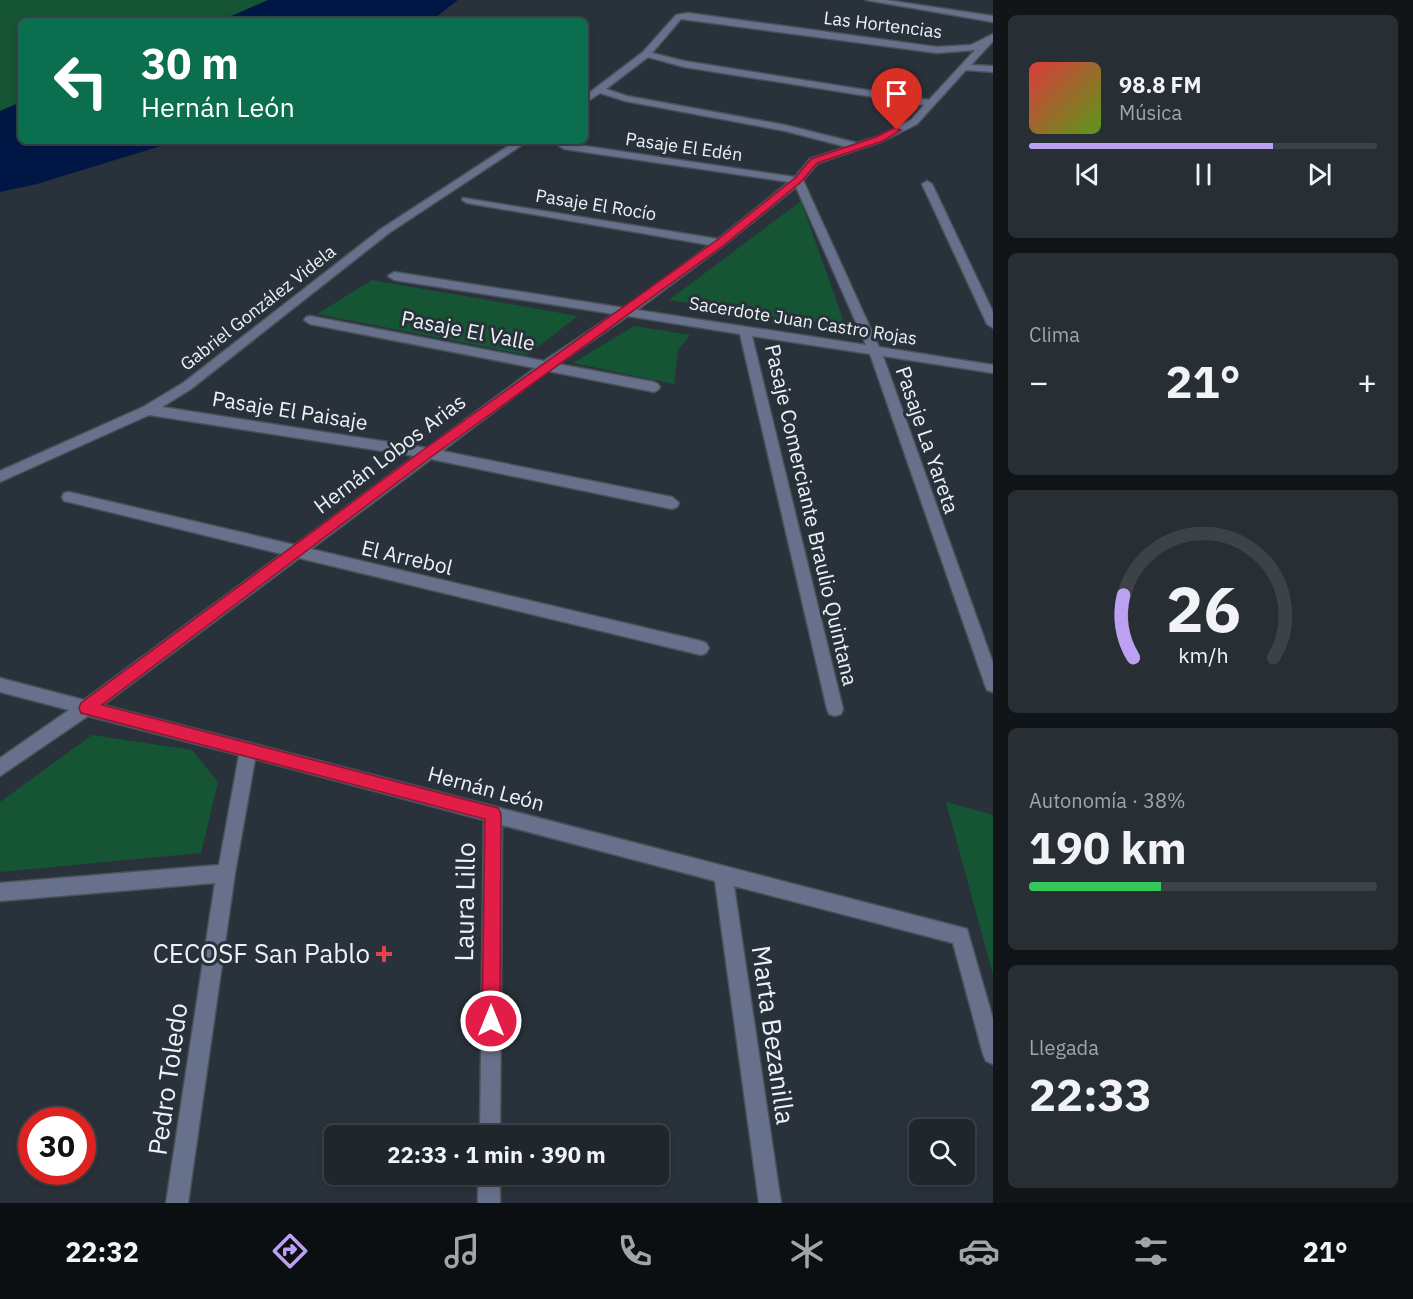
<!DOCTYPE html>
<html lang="es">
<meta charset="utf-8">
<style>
:root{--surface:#1f262c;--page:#272e34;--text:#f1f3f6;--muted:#a1a5a9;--line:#3c4348;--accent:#bca0f2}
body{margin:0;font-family:"IBM Plex Sans",sans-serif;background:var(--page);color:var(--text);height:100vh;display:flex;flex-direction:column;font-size:22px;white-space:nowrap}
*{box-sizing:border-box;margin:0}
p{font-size:20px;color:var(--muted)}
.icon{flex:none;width:33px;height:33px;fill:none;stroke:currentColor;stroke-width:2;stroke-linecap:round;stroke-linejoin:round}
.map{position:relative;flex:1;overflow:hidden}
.details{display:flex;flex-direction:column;gap:15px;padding:15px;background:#111518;width:420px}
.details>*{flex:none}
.hud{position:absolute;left:18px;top:18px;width:570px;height:126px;border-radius:9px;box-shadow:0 3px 9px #0003,0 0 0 2px var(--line);background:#0b6e4f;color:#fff;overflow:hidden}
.fabs{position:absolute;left:909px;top:1119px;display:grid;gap:12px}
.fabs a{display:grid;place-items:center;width:66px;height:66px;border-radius:9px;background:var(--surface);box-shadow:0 3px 9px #0003,0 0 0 2px var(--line);font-size:30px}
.speed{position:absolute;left:18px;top:1107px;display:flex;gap:12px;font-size:30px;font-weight:700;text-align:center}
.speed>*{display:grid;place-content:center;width:78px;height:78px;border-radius:50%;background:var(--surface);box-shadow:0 3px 9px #0003,0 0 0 2px var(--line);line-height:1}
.speed .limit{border:9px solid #d22;background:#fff;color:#111}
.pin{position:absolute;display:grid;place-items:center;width:51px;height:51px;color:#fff;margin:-62px -26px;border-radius:50% 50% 50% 0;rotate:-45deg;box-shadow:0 0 6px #0007}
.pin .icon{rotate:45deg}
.me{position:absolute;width:66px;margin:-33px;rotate:0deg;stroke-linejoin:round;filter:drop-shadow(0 0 4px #0008)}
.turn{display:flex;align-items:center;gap:21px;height:126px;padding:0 24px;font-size:27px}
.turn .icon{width:78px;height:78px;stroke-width:2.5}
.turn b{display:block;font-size:42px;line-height:51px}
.big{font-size:45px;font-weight:700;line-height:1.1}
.details .widget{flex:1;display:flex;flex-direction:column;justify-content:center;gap:9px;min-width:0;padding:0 21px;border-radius:9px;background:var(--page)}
.details .dial{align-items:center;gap:0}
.dial svg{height:156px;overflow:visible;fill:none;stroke:var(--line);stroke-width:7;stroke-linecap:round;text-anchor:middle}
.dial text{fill:var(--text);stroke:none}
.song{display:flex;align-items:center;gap:18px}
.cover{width:72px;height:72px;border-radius:9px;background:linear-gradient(135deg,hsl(0 70% 55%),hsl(90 70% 35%))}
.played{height:6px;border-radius:3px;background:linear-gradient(90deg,var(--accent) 70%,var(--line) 70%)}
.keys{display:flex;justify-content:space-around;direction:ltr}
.heat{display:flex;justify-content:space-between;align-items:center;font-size:33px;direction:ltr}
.charge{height:9px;border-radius:4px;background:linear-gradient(90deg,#34c759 38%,var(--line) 0)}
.trip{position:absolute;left:324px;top:1125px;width:345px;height:60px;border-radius:9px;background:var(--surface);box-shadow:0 3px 9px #0003,0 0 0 2px var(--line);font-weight:700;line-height:60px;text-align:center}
.tab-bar{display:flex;height:96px;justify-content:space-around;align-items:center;background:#0c0f12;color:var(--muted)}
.tab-bar .icon{width:42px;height:42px}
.tab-bar .active{color:var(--accent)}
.tab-bar b{font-size:27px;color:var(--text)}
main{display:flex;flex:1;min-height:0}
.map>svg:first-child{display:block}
.green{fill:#155533}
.water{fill:#001746}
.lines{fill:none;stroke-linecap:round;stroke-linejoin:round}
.street-casing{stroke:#485158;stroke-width:3}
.street{fill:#67718b;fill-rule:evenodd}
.route{fill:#e11d48;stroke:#92132f;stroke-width:1.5}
.health-dot{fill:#e0444e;stroke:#29323a;stroke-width:2}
.labels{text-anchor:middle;stroke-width:6;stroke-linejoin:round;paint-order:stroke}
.far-street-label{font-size:18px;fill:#ecf2f8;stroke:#29323a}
.street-label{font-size:21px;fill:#ecf2f8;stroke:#29323a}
.near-street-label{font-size:26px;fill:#ecf2f8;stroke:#29323a}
.near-poi-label{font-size:26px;fill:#ecf2f8;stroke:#29323a;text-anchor:end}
</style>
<main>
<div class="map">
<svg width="993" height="1203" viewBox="0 0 993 1203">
<rect width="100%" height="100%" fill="#29323a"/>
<g class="green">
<path d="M0,0H268L220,21H21V102L0,111Z"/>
<path d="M801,201L846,328L669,300Z"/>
<path d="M372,280L578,316L527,355L317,314Z"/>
<path d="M634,326L690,335L678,350L674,384L573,363Z"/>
<path d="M92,735L192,750L218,782L201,853L0,872V802Z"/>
<path d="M946,802L993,815V975Z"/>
</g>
<g class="water">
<path d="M268,0H458L431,21H220Z"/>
<path d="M21,102V141H177L37,184L0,192V111Z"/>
</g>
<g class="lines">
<g class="street-casing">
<g id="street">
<path d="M866,0H886L993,16V22Z"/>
<path d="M688,13L937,47L971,45L993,34V41L971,65L993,66V72L966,70L917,124L883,141L818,163L803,180L879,347L993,365V373L883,356L993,663V692L987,690L985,685L870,354L752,336L843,709L841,714L835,716L829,714L827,709L740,334L628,316L558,364L654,382L658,384L660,387L658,390L654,392L548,371L442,451L672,497L679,503L677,507L672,509L431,459L311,549L701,641L706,643L709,648L706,653L701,655L299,558L103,705L960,927L967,929L969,936L993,1019V1064L986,1061L983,1054L953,943L734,886L781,1203H759L715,881L502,825L500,1136H480L484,820L255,759L235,873L188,1203H166L215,883L0,901V883L219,865L239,755L88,716L0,776V758L69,710L0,692V678L84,700L282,554L69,502L64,501L62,497L64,493L69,492L295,545L415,456L149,415L0,482V471L143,407L183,383L381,229L516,141H528L389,233L191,389L162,407L427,448L535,368L310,324L304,320L306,317L310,316L544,361L614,314L394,280L388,276L394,272L624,308L710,245L467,203L462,200L463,198L718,239L789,182L564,149L559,146L564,143L795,177L810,159L847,147L785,131L625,101L600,93L585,103V96L643,52L676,15ZM681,19L937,53L975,50L929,100L684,61L652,53ZM648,57L684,67L924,105L911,120L877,137L857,143L785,125L627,96L606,89ZM796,187L866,345L637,310L724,245Z"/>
<path d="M927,181L932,184L993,312V328L987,324L922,184Z"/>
<rect x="478" y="1174" width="22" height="29"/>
</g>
</g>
<use href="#street" class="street"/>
</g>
<path class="route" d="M894,128L901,130L883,141L817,163L801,182L724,245L431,457L102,705L498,808L501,814L500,1021L497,1027L491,1030L484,1027L482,1021L485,819L81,713L79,708L81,703L423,450L717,240L795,178L811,159L876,137Z"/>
<path class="health-dot" d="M381 945h6v6h6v6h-6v6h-6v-6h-6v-6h6z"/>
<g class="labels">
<g class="far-street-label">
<text transform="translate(883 25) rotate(7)" y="6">Las Hortencias</text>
<text transform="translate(684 147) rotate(8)" y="6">Pasaje El Edén</text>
<text transform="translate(596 205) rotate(9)" y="6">Pasaje El Rocío</text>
<text transform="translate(258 308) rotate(-38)" y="6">Gabriel González Videla</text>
<text transform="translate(803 321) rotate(9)" y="6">Sacerdote Juan Castro Rojas</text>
</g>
<g class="street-label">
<text transform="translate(468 331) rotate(11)" y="7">Pasaje El Valle</text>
<text transform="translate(290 411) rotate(9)" y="7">Pasaje El Paisaje</text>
<text transform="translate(927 440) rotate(71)" y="7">Pasaje La Yareta</text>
<text transform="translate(390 454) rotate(-37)" y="7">Hernán Lobos Arias</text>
<text transform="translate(811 515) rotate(77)" y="7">Pasaje Comerciante Braulio Quintana</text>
<text transform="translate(407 558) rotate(13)" y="7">El Arrebol</text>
<text transform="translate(486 789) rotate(15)" y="7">Hernán León</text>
</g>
<g class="near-street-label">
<text transform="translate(465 902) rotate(-89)" y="9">Laura Lillo</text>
<text transform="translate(773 1035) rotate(82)" y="9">Marta Bezanilla</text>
<text transform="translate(168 1079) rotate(-82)" y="9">Pedro Toledo</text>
</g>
<g class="near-poi-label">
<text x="370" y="963">CECOSF San Pablo</text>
</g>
</g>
</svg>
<div class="fabs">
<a><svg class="icon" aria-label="search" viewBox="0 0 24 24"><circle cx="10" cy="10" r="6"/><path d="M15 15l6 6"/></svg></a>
</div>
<div class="speed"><div class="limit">30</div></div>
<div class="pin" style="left:897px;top:130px;background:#d93025"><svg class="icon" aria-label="arrive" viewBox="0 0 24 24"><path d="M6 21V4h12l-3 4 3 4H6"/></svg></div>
<svg class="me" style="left:491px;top:1021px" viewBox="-20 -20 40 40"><circle r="17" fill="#e11d48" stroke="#fff" stroke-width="3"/><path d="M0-11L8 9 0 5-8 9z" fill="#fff"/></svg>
<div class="trip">22:33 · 1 min · 390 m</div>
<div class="hud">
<div class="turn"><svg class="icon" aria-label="left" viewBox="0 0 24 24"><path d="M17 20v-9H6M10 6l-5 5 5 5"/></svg><div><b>30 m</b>Hernán León</div></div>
</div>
</div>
<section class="details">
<div class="widget">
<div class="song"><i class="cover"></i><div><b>98.8 FM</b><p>Música</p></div></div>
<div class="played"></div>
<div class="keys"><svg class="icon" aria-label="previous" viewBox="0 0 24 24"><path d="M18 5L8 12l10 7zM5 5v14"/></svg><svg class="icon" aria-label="pause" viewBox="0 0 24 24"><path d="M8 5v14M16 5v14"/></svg><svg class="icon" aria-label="next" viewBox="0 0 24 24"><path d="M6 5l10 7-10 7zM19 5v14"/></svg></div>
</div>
<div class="widget"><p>Clima</p>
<div class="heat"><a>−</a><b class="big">21°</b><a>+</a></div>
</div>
<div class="widget dial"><svg viewBox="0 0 100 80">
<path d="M14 69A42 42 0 1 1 86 69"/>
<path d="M14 69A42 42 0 0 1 9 37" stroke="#bca0f2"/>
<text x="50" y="56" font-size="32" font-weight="700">26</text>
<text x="50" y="72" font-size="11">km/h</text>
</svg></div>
<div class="widget"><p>Autonomía · 38%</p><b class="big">190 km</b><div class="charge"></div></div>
<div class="widget"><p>Llegada</p><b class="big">22:33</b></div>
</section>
</main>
<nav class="tab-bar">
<b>22:32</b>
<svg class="icon active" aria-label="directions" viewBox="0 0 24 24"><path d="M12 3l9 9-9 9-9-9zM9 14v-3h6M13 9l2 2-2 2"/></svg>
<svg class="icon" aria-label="music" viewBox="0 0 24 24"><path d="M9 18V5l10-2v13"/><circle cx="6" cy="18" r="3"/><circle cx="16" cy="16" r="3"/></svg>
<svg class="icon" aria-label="phone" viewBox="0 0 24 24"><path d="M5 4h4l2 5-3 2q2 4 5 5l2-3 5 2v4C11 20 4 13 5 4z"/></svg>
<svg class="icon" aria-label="climate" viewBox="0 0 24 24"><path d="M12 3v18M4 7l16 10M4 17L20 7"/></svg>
<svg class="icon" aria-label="car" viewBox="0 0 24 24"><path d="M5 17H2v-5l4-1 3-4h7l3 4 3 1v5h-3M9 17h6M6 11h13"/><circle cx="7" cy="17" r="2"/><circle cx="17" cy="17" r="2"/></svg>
<svg class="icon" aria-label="filters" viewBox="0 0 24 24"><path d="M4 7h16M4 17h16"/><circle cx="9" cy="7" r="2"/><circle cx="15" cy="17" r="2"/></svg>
<b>21°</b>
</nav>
